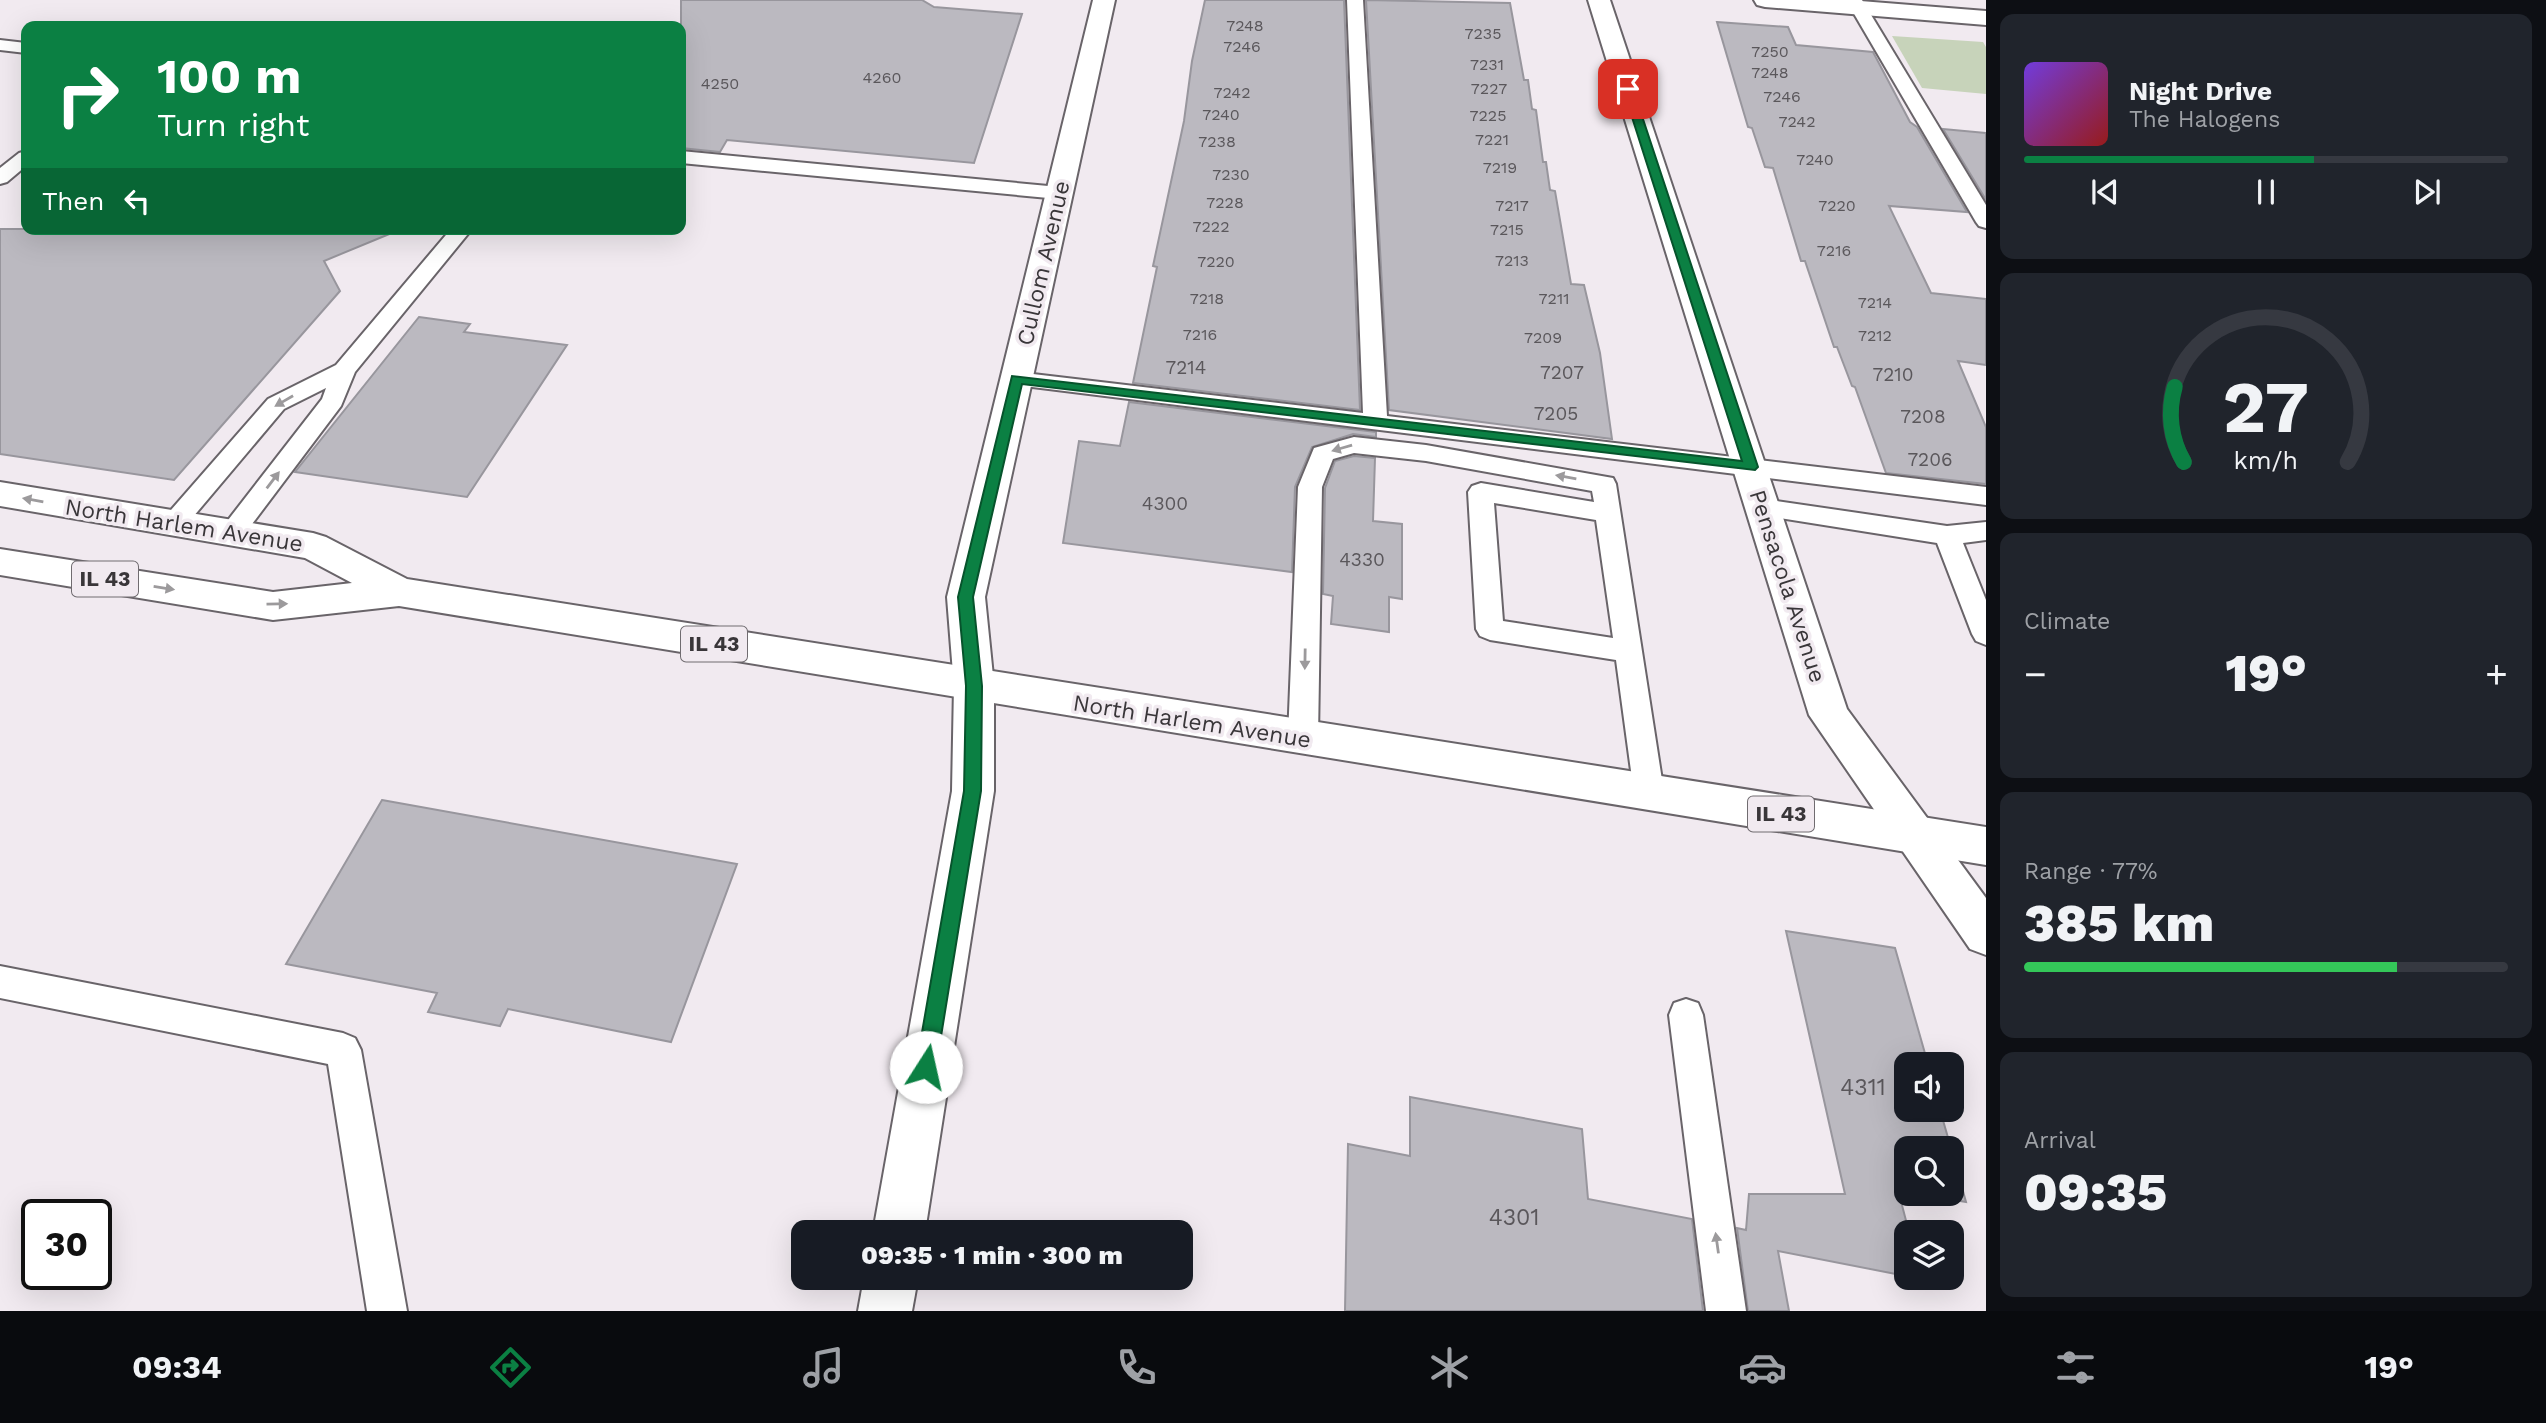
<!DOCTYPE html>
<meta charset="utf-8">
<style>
:root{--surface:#171b24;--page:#20242c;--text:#f1f3f6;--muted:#9ea1a6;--line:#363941;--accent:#0b8043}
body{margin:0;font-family:"Work Sans",sans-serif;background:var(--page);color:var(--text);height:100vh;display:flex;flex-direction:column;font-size:26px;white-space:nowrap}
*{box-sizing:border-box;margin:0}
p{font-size:23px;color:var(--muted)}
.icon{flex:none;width:38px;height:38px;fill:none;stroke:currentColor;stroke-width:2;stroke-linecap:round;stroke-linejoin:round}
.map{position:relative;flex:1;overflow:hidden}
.sheet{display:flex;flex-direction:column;gap:14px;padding:14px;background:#0d0f14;width:560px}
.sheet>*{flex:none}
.top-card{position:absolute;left:21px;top:21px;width:665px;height:214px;border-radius:14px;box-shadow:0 7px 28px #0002;background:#0b8043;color:#fff;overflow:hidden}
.buttons{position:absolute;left:1894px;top:1052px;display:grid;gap:14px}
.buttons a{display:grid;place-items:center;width:70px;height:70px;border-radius:14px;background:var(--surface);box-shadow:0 7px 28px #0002;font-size:35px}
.speed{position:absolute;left:21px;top:1199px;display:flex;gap:14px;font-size:35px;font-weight:700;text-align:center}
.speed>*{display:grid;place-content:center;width:91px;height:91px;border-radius:50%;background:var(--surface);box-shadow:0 7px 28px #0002;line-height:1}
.speed .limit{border:4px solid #111;border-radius:10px;background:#fff;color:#111}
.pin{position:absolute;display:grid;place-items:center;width:60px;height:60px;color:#fff;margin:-30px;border-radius:14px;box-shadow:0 4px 10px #0006}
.me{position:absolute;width:77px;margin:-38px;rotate:10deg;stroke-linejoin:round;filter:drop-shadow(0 0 5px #0008)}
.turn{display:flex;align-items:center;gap:24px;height:147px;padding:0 21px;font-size:32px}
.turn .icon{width:91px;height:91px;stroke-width:2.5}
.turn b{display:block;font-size:49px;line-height:60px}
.then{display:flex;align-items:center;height:66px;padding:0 21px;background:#0003;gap:14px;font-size:26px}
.big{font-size:52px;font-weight:800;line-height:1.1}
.sheet .tile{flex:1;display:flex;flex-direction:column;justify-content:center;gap:10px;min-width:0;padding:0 24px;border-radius:14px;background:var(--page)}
.sheet .dial{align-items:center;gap:0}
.dial svg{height:182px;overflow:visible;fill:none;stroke:var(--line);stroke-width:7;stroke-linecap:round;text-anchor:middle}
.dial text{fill:var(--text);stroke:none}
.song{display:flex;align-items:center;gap:21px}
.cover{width:84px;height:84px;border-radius:10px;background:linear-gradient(135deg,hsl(260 70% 55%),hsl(0 70% 35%))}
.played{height:7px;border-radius:4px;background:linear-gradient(90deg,var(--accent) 60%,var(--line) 60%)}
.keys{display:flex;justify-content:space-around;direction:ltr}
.heat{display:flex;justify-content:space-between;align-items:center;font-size:38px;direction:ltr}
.charge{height:10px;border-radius:5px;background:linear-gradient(90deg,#34c759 77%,var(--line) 0)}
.trip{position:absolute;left:791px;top:1220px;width:402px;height:70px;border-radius:14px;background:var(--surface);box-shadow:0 7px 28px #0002;font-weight:800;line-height:70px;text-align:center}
.dock{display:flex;height:112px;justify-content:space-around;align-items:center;background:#090b0e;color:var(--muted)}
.dock .icon{width:49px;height:49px}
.dock .active{color:var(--accent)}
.dock b{font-size:32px;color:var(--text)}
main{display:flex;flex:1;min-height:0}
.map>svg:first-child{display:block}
.green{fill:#c7d3ba}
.building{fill:#bbb9c0;stroke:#98969d;stroke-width:2}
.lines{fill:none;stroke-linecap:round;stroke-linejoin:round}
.service-casing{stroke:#696469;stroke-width:4}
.minor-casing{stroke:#696469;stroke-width:4}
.primary-casing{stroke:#696469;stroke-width:4}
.service{fill:#fff;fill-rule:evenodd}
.minor{fill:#fff;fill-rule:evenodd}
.primary{fill:#fff;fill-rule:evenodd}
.oneway{fill:#9c9a9c}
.route{fill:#0b8043;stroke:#07532c;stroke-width:2}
.labels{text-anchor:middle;stroke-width:7;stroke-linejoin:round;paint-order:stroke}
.far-number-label{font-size:16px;fill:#5a575b}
.number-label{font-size:19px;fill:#5a575b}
.shield{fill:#f1eaf0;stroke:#706c70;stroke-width:2}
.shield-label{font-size:21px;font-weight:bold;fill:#393639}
.street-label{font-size:23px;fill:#393639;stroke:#f1eaf0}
.near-number-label{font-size:23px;fill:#5a575b}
</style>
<main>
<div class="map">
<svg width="1986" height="1311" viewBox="0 0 1986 1311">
<rect width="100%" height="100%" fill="#f1eaf0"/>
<path class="green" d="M1892,36L1983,42L1986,47V94L1922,88Z"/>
<g class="building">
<path d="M681,0H922L934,7L1022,14L974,163L727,140L720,152L681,148Z"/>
<path d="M1205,0H1344L1360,410L1133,383L1157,267L1153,266L1184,121L1192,61Z"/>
<path d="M1366,0L1510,3L1524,80H1528L1532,109L1536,110L1543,162H1546L1550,190L1555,191L1571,284L1584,285L1600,353L1612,439L1389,410Z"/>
<path d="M1717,22L1788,27L1796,45L1873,52L1910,122L1917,127L1967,212L1889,206L1931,293L1986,299V365L1958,361L1986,427V484L1886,473L1855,387L1852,386L1837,347H1834L1805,261H1801L1773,168L1765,167L1752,128L1748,127Z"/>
<path d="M1943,129L1986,133V200Z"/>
<path d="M0,229H399V230L324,261L340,291L174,480L0,454Z"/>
<path d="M419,317L470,324L464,332L567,345L467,497L295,472Z"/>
<path d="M1129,402L1376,432V437L1353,434L1312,447L1295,487L1292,572L1063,543L1079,441L1120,446Z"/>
<path d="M1354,456L1375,458L1373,521L1402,524V599L1389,597V632L1331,624L1333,596L1323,594L1325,488L1335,461Z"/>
<path d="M382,800L737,864L671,1042L508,1009L500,1026L428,1012L437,993L286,964Z"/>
<path d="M1786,931L1895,948L1928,1064H1906V1110H1940L1951,1148H1906V1191L1898,1190L1909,1232H1906V1276L1778,1251L1789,1311H1748L1737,1228L1746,1230L1749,1194H1845Z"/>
<path d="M1410,1097L1582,1129L1588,1199L1692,1219L1703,1311H1345L1348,1144L1410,1156Z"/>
<path d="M1951,1148L1966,1202L1918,1194H1951Z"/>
</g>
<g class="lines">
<g class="service-casing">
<g id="service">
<path d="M1347,0H1363L1387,416L1986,487V505L1008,384L1004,379L1008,374L1016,372L1363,413Z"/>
<path d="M1846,0H1862L1986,205V228L1979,226L1976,222Z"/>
<path d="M0,40L26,43V53L0,50Z"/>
<path d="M26,151V166L7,182L0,184V168L19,153Z"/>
<path d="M681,151L1059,187L1066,189L1069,193L1066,197L1059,199L681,163Z"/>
<path d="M451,229H472L355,372L341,406L240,540L231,542L222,540L218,533L322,399L326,388L284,409L182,530L173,533L164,530L160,524L164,518L268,399L336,365Z"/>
<path d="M1354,437L1426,445L1613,478L1616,484L1664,793L1660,802L1649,806L1638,802L1634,793L1616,660L1490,640L1480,636L1476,629L1468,492L1472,486L1481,483L1594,502L1592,491L1426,461L1354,453L1333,459L1322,487L1318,738L1313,747L1303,750L1293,747L1288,738L1298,487L1314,448ZM1494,503L1596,520L1613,638L1503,621Z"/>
<path d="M1763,499L1947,526L1986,522V540L1963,543L1986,600V645L1976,641L1972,634L1937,543L1754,514L1750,508L1754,502Z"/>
<path d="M0,966L343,1033L355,1038L361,1050L407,1311H367L328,1064L0,998Z"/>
<path d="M1686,999L1698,1003L1703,1015L1746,1311H1706L1669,1015L1674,1003Z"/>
</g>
</g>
<g class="minor-casing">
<g id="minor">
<path d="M1093,0H1115L985,597L994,686V791L925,1232H873L952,791L954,686L947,597Z"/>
<path d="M1588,0H1610L1847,709L1986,898V955L1970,949L1809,715Z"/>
<path d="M1754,0H1848L1986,11V25L1765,7L1757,5Z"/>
<path d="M864,1278H918L912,1311H858Z"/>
</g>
</g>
<g class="primary-casing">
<path id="primary" d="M0,482L313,533L326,537L407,579L1986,827V865L399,606L273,620L0,575V549L273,592L352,583L305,558L0,506Z"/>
</g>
<use href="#service" class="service"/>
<use href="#minor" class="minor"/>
<use href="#primary" class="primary"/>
</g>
<defs><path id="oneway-solid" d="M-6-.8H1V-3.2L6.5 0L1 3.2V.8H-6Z" transform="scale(1.75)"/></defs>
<g class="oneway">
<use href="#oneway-solid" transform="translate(284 401) rotate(150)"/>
<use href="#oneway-solid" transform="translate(1342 448) rotate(164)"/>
<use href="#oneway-solid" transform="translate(1566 477) rotate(-170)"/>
<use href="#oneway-solid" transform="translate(273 480) rotate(-53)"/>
<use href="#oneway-solid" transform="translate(33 500) rotate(-170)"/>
<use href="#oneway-solid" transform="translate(164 588) rotate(9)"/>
<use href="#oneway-solid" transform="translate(277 604) rotate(-1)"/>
<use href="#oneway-solid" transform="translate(1305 659) rotate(91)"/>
<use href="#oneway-solid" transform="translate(1717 1243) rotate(-98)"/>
</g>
<path class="route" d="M1628,86L1633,89L1758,467L1755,470L1022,384L973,597L982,686L981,791L936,1067L933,1074L926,1077L919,1074L916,1067L964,791L966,686L958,597L1012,376L1742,461L1623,89Z"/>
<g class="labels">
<g class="far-number-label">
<text x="1245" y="31">7248</text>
<text x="1483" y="39">7235</text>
<text x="1242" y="52">7246</text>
<text x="1770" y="57">7250</text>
<text x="1487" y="70">7231</text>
<text x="1770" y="78">7248</text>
<text x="882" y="83">4260</text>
<text x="720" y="89">4250</text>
<text x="1489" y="94">7227</text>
<text x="1232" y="98">7242</text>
<text x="1782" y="102">7246</text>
<text x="1221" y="120">7240</text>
<text x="1488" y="121">7225</text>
<text x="1797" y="127">7242</text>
<text x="1492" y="145">7221</text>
<text x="1217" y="147">7238</text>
<text x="1815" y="165">7240</text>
<text x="1500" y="173">7219</text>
<text x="1231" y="180">7230</text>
<text x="1225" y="208">7228</text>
<text x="1512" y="211">7217</text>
<text x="1837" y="211">7220</text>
<text x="1211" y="232">7222</text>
<text x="1507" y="235">7215</text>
<text x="1834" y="256">7216</text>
<text x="1512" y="266">7213</text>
<text x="1216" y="267">7220</text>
<text x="1207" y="304">7218</text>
<text x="1554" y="304">7211</text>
<text x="1875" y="308">7214</text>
<text x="1200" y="340">7216</text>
<text x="1875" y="341">7212</text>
<text x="1543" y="343">7209</text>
</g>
<g class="number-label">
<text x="1186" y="374">7214</text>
<text x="1562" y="379">7207</text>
<text x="1893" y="381">7210</text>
<text x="1556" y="420">7205</text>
<text x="1923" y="423">7208</text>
<text x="1930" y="466">7206</text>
<text x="1165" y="510">4300</text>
<text x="1362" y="566">4330</text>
</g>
<g class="shield">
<rect x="72" y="561.5" width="66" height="35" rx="5"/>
<rect x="681" y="626.5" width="66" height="35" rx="5"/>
<rect x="1748" y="796.5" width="66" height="35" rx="5"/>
</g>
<g class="shield-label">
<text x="105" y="586">IL 43</text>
<text x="714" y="651">IL 43</text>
<text x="1781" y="821">IL 43</text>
</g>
<g class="street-label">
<text transform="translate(1043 263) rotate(-77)" y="8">Cullom Avenue</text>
<text transform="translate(184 525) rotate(9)" y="8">North Harlem Avenue</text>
<text transform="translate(1788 586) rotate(72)" y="8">Pensacola Avenue</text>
<text transform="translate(1192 721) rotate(9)" y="8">North Harlem Avenue</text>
</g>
<g class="near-number-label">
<text x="1863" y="1095">4311</text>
<text x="1514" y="1225">4301</text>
</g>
</g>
</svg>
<div class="buttons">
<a><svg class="icon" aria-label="sound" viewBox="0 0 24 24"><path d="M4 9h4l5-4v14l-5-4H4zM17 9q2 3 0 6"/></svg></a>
<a><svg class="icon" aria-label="search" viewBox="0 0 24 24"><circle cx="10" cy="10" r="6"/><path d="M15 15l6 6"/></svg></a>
<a><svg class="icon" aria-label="layers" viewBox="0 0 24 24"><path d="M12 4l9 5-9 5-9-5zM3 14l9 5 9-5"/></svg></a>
</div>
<div class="speed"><div class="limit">30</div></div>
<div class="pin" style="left:1628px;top:89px;background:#d93025"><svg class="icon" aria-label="arrive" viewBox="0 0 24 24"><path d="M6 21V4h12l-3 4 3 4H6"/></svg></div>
<svg class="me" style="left:926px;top:1067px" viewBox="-20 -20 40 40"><circle r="19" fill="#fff"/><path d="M0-13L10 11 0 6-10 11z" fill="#0b8043"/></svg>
<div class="trip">09:35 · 1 min · 300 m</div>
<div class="top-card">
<div class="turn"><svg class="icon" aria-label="right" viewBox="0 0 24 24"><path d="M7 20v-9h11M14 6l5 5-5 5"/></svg><div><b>100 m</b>Turn right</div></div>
<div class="then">Then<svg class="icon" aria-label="left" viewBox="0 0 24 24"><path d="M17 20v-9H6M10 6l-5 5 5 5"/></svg></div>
</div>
</div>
<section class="sheet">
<div class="tile">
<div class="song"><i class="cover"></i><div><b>Night Drive</b><p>The Halogens</p></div></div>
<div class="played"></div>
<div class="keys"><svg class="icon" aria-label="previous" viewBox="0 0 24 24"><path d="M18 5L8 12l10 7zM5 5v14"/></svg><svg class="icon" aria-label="pause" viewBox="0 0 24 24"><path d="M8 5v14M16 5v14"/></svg><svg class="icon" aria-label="next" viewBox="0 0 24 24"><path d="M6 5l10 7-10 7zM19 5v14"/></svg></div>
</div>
<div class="tile dial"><svg viewBox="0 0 100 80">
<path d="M14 69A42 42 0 1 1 86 69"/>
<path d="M14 69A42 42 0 0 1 10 36" stroke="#0b8043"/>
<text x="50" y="56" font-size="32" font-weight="700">27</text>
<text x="50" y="72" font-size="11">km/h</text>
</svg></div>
<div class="tile"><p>Climate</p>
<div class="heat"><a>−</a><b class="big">19°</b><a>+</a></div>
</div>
<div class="tile"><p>Range · 77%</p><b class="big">385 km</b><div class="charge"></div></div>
<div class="tile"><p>Arrival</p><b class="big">09:35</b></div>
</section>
</main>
<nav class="dock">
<b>09:34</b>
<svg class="icon active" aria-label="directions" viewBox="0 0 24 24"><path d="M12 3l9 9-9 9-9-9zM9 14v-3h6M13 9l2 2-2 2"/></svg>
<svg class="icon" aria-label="music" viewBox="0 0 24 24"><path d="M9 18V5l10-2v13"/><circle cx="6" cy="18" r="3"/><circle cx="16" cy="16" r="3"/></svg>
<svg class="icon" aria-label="phone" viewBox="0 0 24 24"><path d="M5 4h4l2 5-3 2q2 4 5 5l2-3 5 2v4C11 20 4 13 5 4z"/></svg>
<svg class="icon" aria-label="climate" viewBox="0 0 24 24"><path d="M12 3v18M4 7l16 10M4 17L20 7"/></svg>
<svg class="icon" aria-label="car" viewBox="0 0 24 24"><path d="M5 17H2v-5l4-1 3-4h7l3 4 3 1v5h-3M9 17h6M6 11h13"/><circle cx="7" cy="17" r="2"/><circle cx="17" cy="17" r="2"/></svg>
<svg class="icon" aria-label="filters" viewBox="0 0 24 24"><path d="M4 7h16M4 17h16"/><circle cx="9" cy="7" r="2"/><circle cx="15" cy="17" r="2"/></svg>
<b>19°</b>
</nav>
